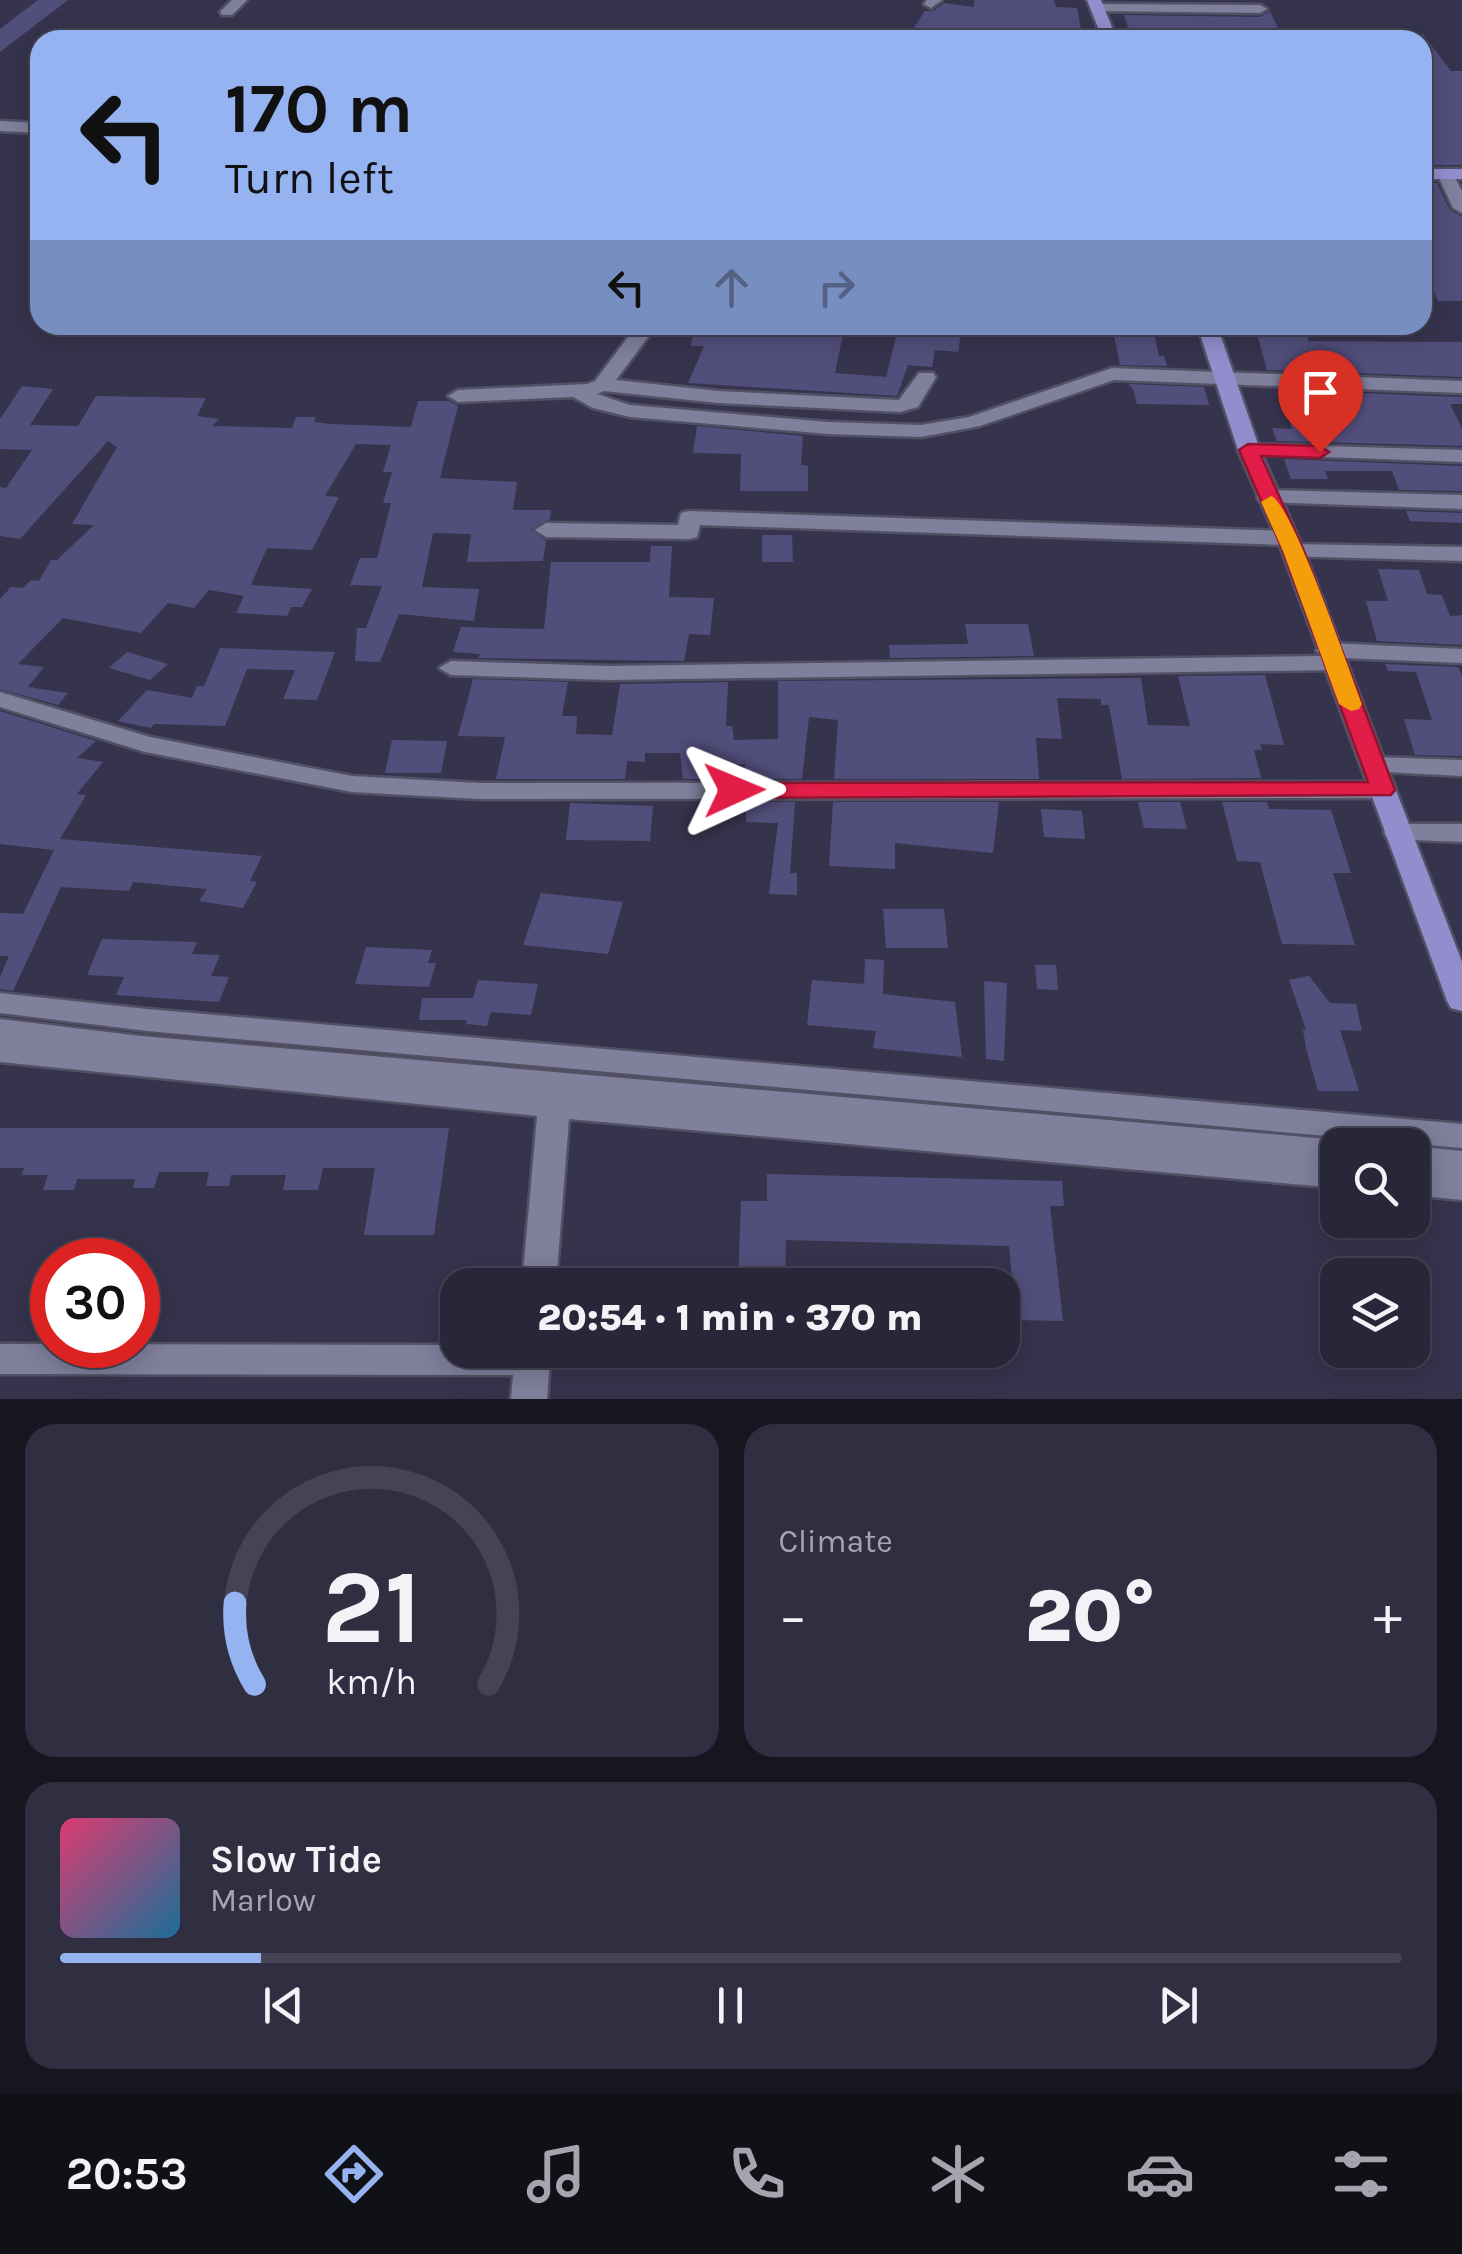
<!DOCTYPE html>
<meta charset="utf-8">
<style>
:root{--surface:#28273a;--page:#302f42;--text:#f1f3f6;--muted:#a5a5af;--line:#444454;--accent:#95b2f1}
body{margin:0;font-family:Karla,sans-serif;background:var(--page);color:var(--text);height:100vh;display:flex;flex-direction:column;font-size:38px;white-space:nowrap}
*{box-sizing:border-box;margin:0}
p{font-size:32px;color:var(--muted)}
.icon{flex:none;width:55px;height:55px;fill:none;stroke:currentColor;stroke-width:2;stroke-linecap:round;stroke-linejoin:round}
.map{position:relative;height:1399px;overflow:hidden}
.drawer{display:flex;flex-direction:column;gap:25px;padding:25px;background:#161520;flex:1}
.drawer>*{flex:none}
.top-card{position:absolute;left:30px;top:30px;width:1402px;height:305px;border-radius:30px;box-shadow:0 5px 25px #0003,0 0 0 2px var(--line);background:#95b2f1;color:#111;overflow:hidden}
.fabs{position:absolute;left:1320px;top:1128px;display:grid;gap:20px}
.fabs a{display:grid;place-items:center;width:110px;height:110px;border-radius:20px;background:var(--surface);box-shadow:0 5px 25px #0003,0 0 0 2px var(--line);font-size:50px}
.speed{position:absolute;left:30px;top:1238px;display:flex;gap:20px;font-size:50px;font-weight:700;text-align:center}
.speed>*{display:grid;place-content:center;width:130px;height:130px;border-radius:50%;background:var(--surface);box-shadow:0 5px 25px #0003,0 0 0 2px var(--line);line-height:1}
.speed .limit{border:15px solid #d22;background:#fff;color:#111}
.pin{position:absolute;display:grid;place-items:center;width:85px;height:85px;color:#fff;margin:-102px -42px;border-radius:50% 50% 50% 0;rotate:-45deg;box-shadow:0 0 10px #0007}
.pin .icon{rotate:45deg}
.me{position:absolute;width:110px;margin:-55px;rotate:89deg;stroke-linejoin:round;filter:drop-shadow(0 0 8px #0008)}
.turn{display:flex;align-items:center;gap:35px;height:210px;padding:0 30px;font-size:45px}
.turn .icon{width:130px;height:130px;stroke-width:2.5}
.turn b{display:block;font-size:70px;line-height:85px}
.lanes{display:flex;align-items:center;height:95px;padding:0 30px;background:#0003;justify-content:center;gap:50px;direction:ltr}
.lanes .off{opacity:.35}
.big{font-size:75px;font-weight:800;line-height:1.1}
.drawer .card{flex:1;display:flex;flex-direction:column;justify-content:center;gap:15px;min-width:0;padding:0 35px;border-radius:30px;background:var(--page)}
.drawer .dial{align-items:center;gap:0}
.dial svg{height:260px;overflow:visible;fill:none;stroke:var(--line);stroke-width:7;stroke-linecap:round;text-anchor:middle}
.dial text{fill:var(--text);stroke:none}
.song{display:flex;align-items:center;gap:30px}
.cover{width:120px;height:120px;border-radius:15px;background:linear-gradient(135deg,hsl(340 70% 55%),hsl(200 70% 35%))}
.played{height:10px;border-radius:5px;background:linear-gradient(90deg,var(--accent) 15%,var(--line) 15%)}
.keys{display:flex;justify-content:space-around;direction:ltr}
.heat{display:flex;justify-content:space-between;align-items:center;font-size:55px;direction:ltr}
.drawer .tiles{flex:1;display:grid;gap:25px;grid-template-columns:1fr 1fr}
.card:last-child{grid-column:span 2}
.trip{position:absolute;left:440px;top:1268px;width:580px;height:100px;border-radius:30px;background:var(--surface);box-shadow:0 5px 25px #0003,0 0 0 2px var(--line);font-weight:800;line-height:100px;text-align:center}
.tabs{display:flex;height:160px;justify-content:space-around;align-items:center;background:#101017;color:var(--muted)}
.tabs .icon{width:70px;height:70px}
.tabs .active{color:var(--accent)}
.tabs b{font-size:45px;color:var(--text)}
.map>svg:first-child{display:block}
.building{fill:#524e7b}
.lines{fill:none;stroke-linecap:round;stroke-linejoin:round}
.minor-casing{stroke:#525065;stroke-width:5}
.major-casing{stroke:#525065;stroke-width:5}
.minor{fill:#807f9c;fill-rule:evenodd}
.major{fill:#928dcc;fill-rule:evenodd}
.route{fill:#e11d48;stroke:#92132f;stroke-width:2.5}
.slow{fill:#f59e0b}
</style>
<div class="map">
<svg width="1462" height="1399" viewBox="0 0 1462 1399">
<rect width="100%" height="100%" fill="#36344d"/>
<g class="building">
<path d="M38,0H68L0,52V29Z"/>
<path d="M974,0H1054L1056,7L1077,8L1083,40L911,32L925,11H933L944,3L974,7Z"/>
<path d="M1270,11L1278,28H1266L1271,38L1242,40H1142L1138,30H1129L1124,15L1260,17Z"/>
<path d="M1422,33L1451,71H1462V165H1422Z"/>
<path d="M1422,183H1437L1450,210L1462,217V301H1438L1422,264Z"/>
<path d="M745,325H839L838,333L843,334L835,373L886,377L899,325L962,328L958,352L935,350L932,367L908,365L897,396L688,383L704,346H691L694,327L744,328Z"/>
<path d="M1257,334H1306L1309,341L1462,342V377L1267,370Z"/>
<path d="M1114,336L1155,337L1159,356H1164L1167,366L1120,365Z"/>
<path d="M1128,384L1204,387L1209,405L1137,404L1133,389Z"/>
<path d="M22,386L53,389L30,425L78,426L96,396L206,398L197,416L219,419L212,426L292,428L296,417H316L314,422L330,424L411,427L418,401H449L458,406L440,478L517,482L513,510H551L550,519L531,529L546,541L543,561L467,562L471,534L433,533L422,587L479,589L474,621L399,614L380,662L355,661L357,628H366L382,586L350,585L360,558H377L391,503H383L392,472H383L391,445L356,444L325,496L339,497L312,550L267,548L251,585L312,589L302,607H291L287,616L236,613L244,596L209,590L194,608L168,603L141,633L63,618L18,664L44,667L28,687L68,693L58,705L0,689V599L11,587L23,588L31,580L39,581L51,560H57L94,525L72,524L117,447L108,441L20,539L0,536V487L6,488L32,450L0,449V419Z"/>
<path d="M1281,390L1462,397V404H1450L1462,428V446L1277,441L1272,428L1292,429Z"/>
<path d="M697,426L803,436L801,465L808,466V491H740L741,454L693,453Z"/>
<path d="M1284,459L1462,466V491L1399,490L1392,471H1325L1328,479H1291Z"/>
<path d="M1406,511L1462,513V523L1410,521Z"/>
<path d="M762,535H792L793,562H762Z"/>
<path d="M651,546H672L669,597L714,598L710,635L689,634L684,661L478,658L480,654L453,652L461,627L544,629L551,562H650Z"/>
<path d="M1378,569L1419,570L1427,594L1442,595L1450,616L1462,615V645L1377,641L1366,601H1388Z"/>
<path d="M965,624H1028L1034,656L890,658L889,645L968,644Z"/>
<path d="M220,648L335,652L317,700L283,699L295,670L247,669L225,726L154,724L151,728L118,721L147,690L192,698L197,686H204Z"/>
<path d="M127,652L168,664L150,680L109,668Z"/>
<path d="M1385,664L1458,667L1462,675V756L1415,755L1404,719L1432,720L1416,672L1388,671Z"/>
<path d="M1265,675L1284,745L1260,744L1262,750H1254L1261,778L1122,779L1109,705H1101V699L1057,698L1062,739L1036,738L1039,779H834L838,720L809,717L802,779H745V764L702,766L703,779H683L680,753H645V762L627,761L625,779H496L505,737L458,736L473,679L568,682L562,716H577L576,734L612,735L620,684L728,682L726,726H732L734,740L778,739V681L1141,678L1148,725L1190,726L1178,676Z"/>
<path d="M0,711L96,741L77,758L103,762L77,794L86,795L60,839L262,856L250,881L257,882L243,908L199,901L207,889L133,882L129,891L61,887L13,991L0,989V977L9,956H0V913L23,914L58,842L54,850L0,844Z"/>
<path d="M392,740L447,741L441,773H385Z"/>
<path d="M746,802H795L790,873H797V895L769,894L778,823L746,822Z"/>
<path d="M833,802H999L993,853L895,843V869L829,866Z"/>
<path d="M1138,802H1180L1187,829L1144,828Z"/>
<path d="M1222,802H1267L1269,809L1331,810L1351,873H1333L1355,945L1282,944L1260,862L1237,861Z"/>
<path d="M570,803L653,806L650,841L566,840Z"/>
<path d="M1041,809L1082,811L1085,839L1044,837Z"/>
<path d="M541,893L623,902L608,954L523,945Z"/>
<path d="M883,909H944L948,948H886Z"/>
<path d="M102,939L197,942L192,954L220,955L211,976L229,977L219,1002L116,995L124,977L87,975Z"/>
<path d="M366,947L432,950L428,963H436L429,987L355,984Z"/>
<path d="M865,959L884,960L883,994L955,1002L962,1057L873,1048L876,1031L807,1025L812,980L864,984Z"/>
<path d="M1035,965H1056L1058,990L1037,989Z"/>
<path d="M1309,976L1330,1003L1356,1004L1362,1031L1340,1030L1359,1091H1318L1306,1048L1303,1030H1306L1289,980Z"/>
<path d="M478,980L538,984L531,1015L491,1012L487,1026L466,1024L467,1020H419L422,998H473Z"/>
<path d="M984,981L1007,983L1004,1061L986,1059Z"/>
<path d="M0,1128H449L434,1235H364L375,1168H323L318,1190H283L286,1175H231L229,1186H206L209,1172H159L154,1188H133L135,1179H77L74,1190H43L48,1175H22L24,1168H0Z"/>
<path d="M767,1174L1062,1181L1064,1206H1050L1063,1321L1016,1320L1009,1246L786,1240L785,1285H738L741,1201H767Z"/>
</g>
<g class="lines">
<g class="minor-casing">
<g id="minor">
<path d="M232,0H247L232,15H222L220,12Z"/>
<path d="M927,0H942L931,8L924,4Z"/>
<path d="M1099,4L1260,5L1267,9L1260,13L1094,11V5Z"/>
<path d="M0,121L40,123V133L0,131Z"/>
<path d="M1445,169L1451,170L1462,191V213L1453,208L1437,174Z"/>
<path d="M637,325H657L616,380L718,391L899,400L919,373H933L936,377L918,407L900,412L718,403L604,391L597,394L630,405L828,422L921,425L969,417L1112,368L1462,381V393L1114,380L980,426L921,437L828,434L630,417L593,408L573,397L458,402L448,396L458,390L587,384L595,381Z"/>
<path d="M1249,444L1462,450V462L1242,454L1238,450Z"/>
<path d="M1268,490L1462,495V509L1260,502L1257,497L1260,492Z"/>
<path d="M689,511L1287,531L1298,538L1287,545L700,525L697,537L689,539L546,537L535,530L546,523L678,525L681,513Z"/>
<path d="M1293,544L1462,547V561L1285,556L1282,551Z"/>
<path d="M1328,643L1462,649V663L1344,658L1347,663L1344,668L1335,670L608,680L451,675L439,668L451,661L608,666L1322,656L1316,650Z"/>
<path d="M0,692L150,737L352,776L479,783L1382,782L1395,790L1382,798L479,799L352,792L145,752L0,707Z"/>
<path d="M1374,757L1462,760V776L1365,771L1361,765L1365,759Z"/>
<path d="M1398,824H1462V842L1388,839L1384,833L1388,827Z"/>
<path d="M0,993L147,1009L1462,1124V1148L147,1031L0,1013Z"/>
<path d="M0,1019L141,1036L1338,1140L1350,1145H1338V1188L569,1119L556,1285H522L537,1116L0,1062Z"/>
<path d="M1412,1146L1462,1151V1200L1412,1195Z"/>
<path d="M0,1344L458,1345V1350H551L547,1399H511L513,1375L0,1374Z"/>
</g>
</g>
<g class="major-casing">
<g id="major">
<path d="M1087,0H1101L1117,40H1103Z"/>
<rect x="1422" y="169" width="40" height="10"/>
<path d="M1197,325H1217L1260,450L1304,551L1462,962V1011L1451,1008L1447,1001L1282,551L1238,450Z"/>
</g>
</g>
<use href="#minor" class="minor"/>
<use href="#major" class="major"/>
</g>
<path class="route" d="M1248,444L1320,446L1329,452L1320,458L1261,456L1304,551L1395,790L1391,795L734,798L721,790L734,783L1368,782L1283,551L1239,450Z"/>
<path class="slow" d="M1271,496C1292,503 1350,673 1362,704L1359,709L1351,711L1339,704L1283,551L1261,502Z"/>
</svg>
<div class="fabs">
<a><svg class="icon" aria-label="search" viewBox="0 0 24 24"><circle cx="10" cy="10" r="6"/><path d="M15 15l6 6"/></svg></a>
<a><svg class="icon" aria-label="layers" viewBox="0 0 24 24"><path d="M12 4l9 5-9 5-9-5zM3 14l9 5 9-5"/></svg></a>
</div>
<div class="speed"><div class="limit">30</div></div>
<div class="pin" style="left:1320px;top:452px;background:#d93025"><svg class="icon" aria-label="arrive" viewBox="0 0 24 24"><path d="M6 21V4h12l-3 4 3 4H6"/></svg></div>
<svg class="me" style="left:734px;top:790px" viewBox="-20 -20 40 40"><path d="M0-17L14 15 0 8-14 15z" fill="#e11d48" stroke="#fff" stroke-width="4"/></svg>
<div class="trip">20:54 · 1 min · 370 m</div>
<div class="top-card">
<div class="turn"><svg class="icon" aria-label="left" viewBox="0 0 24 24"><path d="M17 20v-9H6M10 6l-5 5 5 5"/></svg><div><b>170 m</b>Turn left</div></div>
<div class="lanes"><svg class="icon" aria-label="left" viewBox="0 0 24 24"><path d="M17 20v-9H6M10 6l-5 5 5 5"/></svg><svg class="icon off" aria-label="ahead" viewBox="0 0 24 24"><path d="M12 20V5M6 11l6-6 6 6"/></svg><svg class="icon off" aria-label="right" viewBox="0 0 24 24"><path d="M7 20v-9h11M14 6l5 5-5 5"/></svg></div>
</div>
</div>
<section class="drawer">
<div class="tiles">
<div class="card dial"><svg viewBox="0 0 100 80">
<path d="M14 69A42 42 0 1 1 86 69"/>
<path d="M14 69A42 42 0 0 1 8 44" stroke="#95b2f1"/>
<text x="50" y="56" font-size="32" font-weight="700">21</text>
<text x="50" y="72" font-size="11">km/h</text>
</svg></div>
<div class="card"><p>Climate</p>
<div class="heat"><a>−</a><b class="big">20°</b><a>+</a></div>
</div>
<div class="card">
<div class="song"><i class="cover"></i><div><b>Slow Tide</b><p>Marlow</p></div></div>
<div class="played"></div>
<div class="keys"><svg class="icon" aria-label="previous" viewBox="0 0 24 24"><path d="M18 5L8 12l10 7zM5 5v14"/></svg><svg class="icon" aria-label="pause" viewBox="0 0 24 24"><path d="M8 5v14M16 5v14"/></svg><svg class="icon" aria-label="next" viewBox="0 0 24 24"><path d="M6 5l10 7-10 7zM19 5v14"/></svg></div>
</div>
</div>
</section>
<nav class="tabs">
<b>20:53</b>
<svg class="icon active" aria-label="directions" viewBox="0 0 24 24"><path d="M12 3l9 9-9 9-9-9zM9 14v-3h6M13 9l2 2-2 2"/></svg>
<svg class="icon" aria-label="music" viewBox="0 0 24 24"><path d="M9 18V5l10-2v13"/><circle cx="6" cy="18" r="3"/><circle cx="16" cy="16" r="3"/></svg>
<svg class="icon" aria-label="phone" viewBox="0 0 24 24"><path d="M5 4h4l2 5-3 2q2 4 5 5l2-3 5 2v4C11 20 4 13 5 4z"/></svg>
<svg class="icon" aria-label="climate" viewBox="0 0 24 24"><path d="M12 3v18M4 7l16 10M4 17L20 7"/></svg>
<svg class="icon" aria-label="car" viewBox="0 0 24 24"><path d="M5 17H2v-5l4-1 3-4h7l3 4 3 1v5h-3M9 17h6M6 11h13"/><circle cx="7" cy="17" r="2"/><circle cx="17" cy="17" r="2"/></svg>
<svg class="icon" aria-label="filters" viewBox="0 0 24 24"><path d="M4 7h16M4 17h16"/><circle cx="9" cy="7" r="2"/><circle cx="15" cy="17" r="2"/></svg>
</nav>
